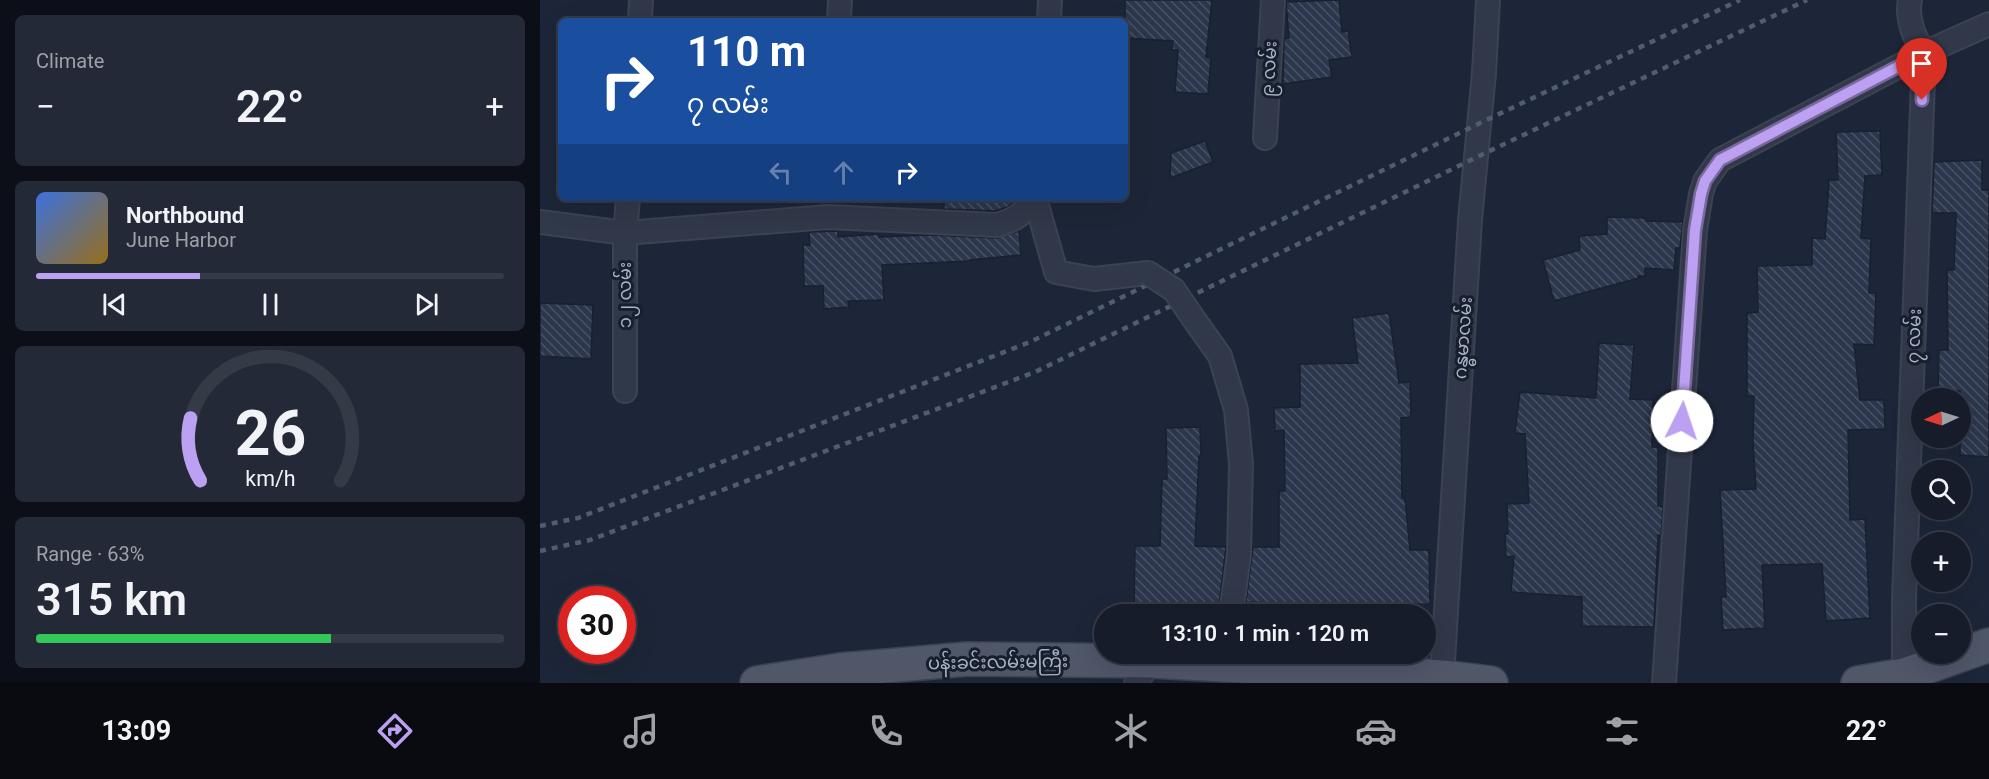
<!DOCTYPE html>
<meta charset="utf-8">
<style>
:root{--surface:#161c2a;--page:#232936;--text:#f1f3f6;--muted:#9ea1a8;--line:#353a47;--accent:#bca0f2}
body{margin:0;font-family:Roboto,"Noto Sans Myanmar",sans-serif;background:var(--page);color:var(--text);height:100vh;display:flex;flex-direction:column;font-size:22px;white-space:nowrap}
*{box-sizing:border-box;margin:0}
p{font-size:20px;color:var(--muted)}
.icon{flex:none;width:33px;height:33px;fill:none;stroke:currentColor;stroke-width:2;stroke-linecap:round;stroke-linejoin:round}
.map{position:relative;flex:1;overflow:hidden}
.panel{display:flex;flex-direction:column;gap:15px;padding:15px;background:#0c0f17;width:540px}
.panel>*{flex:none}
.top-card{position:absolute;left:18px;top:18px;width:570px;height:183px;border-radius:9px;box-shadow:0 6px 24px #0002,0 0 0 2px var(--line);background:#1a4fa0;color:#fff;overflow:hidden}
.needle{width:39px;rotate:266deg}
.fabs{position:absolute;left:1371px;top:388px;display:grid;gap:12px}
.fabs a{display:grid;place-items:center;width:60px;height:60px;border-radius:50%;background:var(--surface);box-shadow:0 6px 24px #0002,0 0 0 2px var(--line);font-size:30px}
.speed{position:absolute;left:18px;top:586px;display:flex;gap:12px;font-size:30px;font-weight:700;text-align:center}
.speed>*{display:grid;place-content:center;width:78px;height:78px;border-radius:50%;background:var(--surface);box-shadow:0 6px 24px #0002,0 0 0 2px var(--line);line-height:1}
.speed .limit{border:9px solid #d22;background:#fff;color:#111}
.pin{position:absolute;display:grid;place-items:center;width:51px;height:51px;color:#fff;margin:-62px -26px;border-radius:50% 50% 50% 0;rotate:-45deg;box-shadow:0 0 6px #0007}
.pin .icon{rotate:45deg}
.me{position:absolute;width:66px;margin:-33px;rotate:4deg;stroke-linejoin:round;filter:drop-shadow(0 0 4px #0008)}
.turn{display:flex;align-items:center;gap:21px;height:126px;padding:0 30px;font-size:27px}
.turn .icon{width:78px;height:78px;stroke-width:2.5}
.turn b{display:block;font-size:42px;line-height:51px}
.lanes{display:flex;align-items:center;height:57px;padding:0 30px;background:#0003;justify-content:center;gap:30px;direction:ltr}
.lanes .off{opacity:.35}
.big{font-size:45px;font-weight:600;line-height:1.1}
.panel .widget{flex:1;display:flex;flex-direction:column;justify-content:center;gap:9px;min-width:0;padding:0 21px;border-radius:9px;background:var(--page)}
.panel .dial{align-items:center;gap:0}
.dial svg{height:156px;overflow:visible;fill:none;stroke:var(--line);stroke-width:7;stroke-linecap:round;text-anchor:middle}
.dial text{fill:var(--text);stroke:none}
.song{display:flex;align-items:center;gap:18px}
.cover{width:72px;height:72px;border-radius:9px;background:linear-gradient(135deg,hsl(220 70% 55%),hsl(40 70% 35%))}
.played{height:6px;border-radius:3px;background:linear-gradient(90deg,var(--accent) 35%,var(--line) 35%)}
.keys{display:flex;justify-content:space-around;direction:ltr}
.heat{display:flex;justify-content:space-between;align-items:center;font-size:33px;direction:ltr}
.charge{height:9px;border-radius:4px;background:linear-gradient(90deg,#34c759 63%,var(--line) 0)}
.trip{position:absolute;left:554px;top:604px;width:342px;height:60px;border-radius:30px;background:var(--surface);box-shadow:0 6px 24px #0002,0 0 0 2px var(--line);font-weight:600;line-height:60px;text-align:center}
.menu{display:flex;height:96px;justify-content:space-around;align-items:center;background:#090b11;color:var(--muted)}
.menu .icon{width:42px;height:42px}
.menu .on{color:var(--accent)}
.menu b{font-size:27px;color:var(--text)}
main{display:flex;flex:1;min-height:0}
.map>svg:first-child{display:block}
.building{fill:url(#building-back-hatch);stroke:#19202f;stroke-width:1.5}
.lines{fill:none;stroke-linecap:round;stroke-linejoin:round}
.street-casing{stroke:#3b4252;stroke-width:26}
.primary-casing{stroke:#3b4252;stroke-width:36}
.street{stroke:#313849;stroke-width:22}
.primary{stroke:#4f5769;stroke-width:33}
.rail{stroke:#525c70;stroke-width:4.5;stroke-dasharray:6 6;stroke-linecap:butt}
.street-bridge-casing{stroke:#3b4252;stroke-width:26;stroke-linecap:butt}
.street-bridge{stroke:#313849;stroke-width:22}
.route-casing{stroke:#7a689d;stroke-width:15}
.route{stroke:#bca0f2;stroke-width:10}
.labels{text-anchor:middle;stroke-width:6;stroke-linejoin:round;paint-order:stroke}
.street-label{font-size:18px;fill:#abb3c6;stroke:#171e2d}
</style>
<main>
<section class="panel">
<div class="widget"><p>Climate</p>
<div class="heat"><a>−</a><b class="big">22°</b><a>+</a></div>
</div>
<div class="widget">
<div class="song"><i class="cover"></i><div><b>Northbound</b><p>June Harbor</p></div></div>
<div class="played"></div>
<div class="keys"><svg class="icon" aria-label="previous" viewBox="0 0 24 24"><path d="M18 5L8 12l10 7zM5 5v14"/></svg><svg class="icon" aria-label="pause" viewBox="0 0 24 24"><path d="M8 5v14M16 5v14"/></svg><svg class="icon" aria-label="next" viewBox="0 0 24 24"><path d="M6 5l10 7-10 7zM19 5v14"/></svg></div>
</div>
<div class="widget dial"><svg viewBox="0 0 100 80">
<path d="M14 69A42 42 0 1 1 86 69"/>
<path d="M14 69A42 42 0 0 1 9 37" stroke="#bca0f2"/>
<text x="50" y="56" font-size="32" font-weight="700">26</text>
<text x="50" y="72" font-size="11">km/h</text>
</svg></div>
<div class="widget"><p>Range · 63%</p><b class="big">315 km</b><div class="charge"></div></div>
</section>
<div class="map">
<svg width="1449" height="683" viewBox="0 0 1449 683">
<defs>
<pattern id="building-back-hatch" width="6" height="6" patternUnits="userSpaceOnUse" patternTransform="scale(1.5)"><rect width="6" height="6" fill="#2c374d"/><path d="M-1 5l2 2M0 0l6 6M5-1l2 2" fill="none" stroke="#485265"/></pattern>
</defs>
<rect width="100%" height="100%" fill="#1d2638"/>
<g class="building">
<path d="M585,0H672L666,57L671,58L668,94L635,92L638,50H632L633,41L585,38Z"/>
<path d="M799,0L802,32L808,31L812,57L789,60L792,77L743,84L744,39L749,38L746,2Z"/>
<path d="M1340,131L1342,175L1325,176L1321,238L1331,239L1329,293H1336L1334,345L1314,344L1320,400H1344L1345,429L1308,430L1310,520L1325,519L1330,618L1286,621L1282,564L1222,565L1225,628L1183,630L1181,597H1186L1180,490L1216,489L1213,443L1214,396H1207V313L1218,312L1217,266L1272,265V238L1285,239L1289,180H1298L1296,132Z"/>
<path d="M665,141L673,162L630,178L631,153Z"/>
<path d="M1442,160V190H1449V457L1420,455V391L1398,390L1399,350H1408L1407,270H1414L1416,213H1392L1394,162Z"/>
<path d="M404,198H476V200L468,207L455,211L404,209Z"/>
<path d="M1067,217L1106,218V221L1143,222L1140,248H1136L1134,270L1105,268V276H1098L1099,278L1014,301L1003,260L1040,250L1039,236L1067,234Z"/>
<path d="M298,231V237L339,234V237L389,235L456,238L479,231L481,255L430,260V261L342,265L344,300L308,301L309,307L284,309L283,286H264L263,245H270L269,232Z"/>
<path d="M0,303L53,305L51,359L0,356Z"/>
<path d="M849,313L859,383L870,382L871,417L861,418L862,498H865L870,550H889L890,604L831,605V615H799V613L777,614V605L706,602L713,547H739V491H745L744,430L735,431L734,408L760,407V364L818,363L812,318Z"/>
<path d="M1059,343L1094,345L1090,399L1113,400L1112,447H1118V506L1123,507L1121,536L1118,535L1114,627L1042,626V597L971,592L974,556L966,557L965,534H968L967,504L989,503L985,434L975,433L980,392L1056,398Z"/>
<path d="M660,427L661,456H659L655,546L686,547L679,606H641L640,609L594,608L595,546H620L622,479H627L626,428Z"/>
</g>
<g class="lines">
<g class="street-casing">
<g id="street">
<path d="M100,21L101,0"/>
<path d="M299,21L300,0"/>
<path d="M509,21L510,0"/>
<path d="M725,138L733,0"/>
<path d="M495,198L516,272L554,279L608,273"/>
<path d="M0,222L85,233L288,217L457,225C476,220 484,213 495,198"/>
<path d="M653,318L680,356L696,410L701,464L699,554L691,615"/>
<path d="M85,391V233L88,198"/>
<path d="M1364,675V600L1384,53C1374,37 1366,19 1370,0"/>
<path d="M902,677L930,220L944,73L948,0"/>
<path d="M596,683L611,661"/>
<path d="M1124,683L1155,230L1161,194L1165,181L1180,160L1384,53L1449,24"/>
</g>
</g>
<g class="primary-casing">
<g id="primary">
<path d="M217,683L300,670L427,659L611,661L902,677L951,683"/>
<path d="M1318,683L1364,675L1449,645"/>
</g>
</g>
<use href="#street" class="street"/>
<use href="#primary" class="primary"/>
<g class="rail">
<path d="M0,526L38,518L490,342L940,123L1200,0"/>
<path d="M0,551L50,540L495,372L937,157L1267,0"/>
</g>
<g class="street-bridge-casing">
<path id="street-bridge" d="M608,273L634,290L653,318"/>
</g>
<use href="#street-bridge" class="street-bridge"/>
</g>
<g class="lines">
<g class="route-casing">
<path id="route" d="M1142,421L1155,230L1161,194L1165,181L1180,160L1384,53L1382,100"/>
</g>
<use href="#route" class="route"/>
</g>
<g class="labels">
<g class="street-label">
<text transform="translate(729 69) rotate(-87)" y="6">၉ လမ်း</text>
<text transform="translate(85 295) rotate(-90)" y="6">၁၂ လမ်း</text>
<text transform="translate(1374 336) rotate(-88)" y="6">၇ လမ်း</text>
<text transform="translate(923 338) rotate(-86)" y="6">ဂန္ဓမာလမ်း</text>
<text transform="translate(458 662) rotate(-1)" y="6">ပန်းခင်းလမ်းမကြီး</text>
</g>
</g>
</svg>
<div class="fabs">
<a><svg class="needle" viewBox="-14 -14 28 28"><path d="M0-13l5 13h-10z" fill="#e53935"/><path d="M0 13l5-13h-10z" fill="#9ea1a8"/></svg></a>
<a><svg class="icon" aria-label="search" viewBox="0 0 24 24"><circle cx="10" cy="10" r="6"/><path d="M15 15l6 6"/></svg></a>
<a>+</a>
<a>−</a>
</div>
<div class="speed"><div class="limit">30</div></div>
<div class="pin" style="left:1382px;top:100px;background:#d93025"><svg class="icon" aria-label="arrive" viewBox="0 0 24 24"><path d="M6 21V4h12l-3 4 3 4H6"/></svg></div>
<svg class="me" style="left:1142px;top:421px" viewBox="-20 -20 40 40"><circle r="19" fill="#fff"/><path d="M0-13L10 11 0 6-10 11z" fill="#bca0f2"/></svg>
<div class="trip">13:10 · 1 min · 120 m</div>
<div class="top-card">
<div class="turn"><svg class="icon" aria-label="right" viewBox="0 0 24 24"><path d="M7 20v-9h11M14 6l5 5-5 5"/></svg><div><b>110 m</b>၇ လမ်း</div></div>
<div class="lanes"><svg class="icon off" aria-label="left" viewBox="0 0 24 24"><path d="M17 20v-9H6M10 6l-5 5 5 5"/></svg><svg class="icon off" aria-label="ahead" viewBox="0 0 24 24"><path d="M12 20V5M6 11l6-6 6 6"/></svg><svg class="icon" aria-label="right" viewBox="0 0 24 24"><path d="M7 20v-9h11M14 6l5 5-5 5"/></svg></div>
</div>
</div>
</main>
<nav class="menu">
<b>13:09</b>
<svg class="icon on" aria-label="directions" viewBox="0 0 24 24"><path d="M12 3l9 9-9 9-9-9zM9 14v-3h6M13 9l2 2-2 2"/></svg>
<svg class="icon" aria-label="music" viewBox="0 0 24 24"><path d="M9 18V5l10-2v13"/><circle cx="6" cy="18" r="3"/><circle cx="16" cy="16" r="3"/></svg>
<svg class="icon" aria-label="phone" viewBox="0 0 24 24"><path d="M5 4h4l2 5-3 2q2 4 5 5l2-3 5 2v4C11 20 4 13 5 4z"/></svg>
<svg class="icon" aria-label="climate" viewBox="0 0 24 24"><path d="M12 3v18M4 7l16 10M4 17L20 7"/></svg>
<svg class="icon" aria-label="car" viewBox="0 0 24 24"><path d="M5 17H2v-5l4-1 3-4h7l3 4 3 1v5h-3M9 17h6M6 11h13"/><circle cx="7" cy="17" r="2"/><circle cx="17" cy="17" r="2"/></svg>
<svg class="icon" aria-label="filters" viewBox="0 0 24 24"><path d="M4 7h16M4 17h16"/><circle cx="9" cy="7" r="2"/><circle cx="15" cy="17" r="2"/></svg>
<b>22°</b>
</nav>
